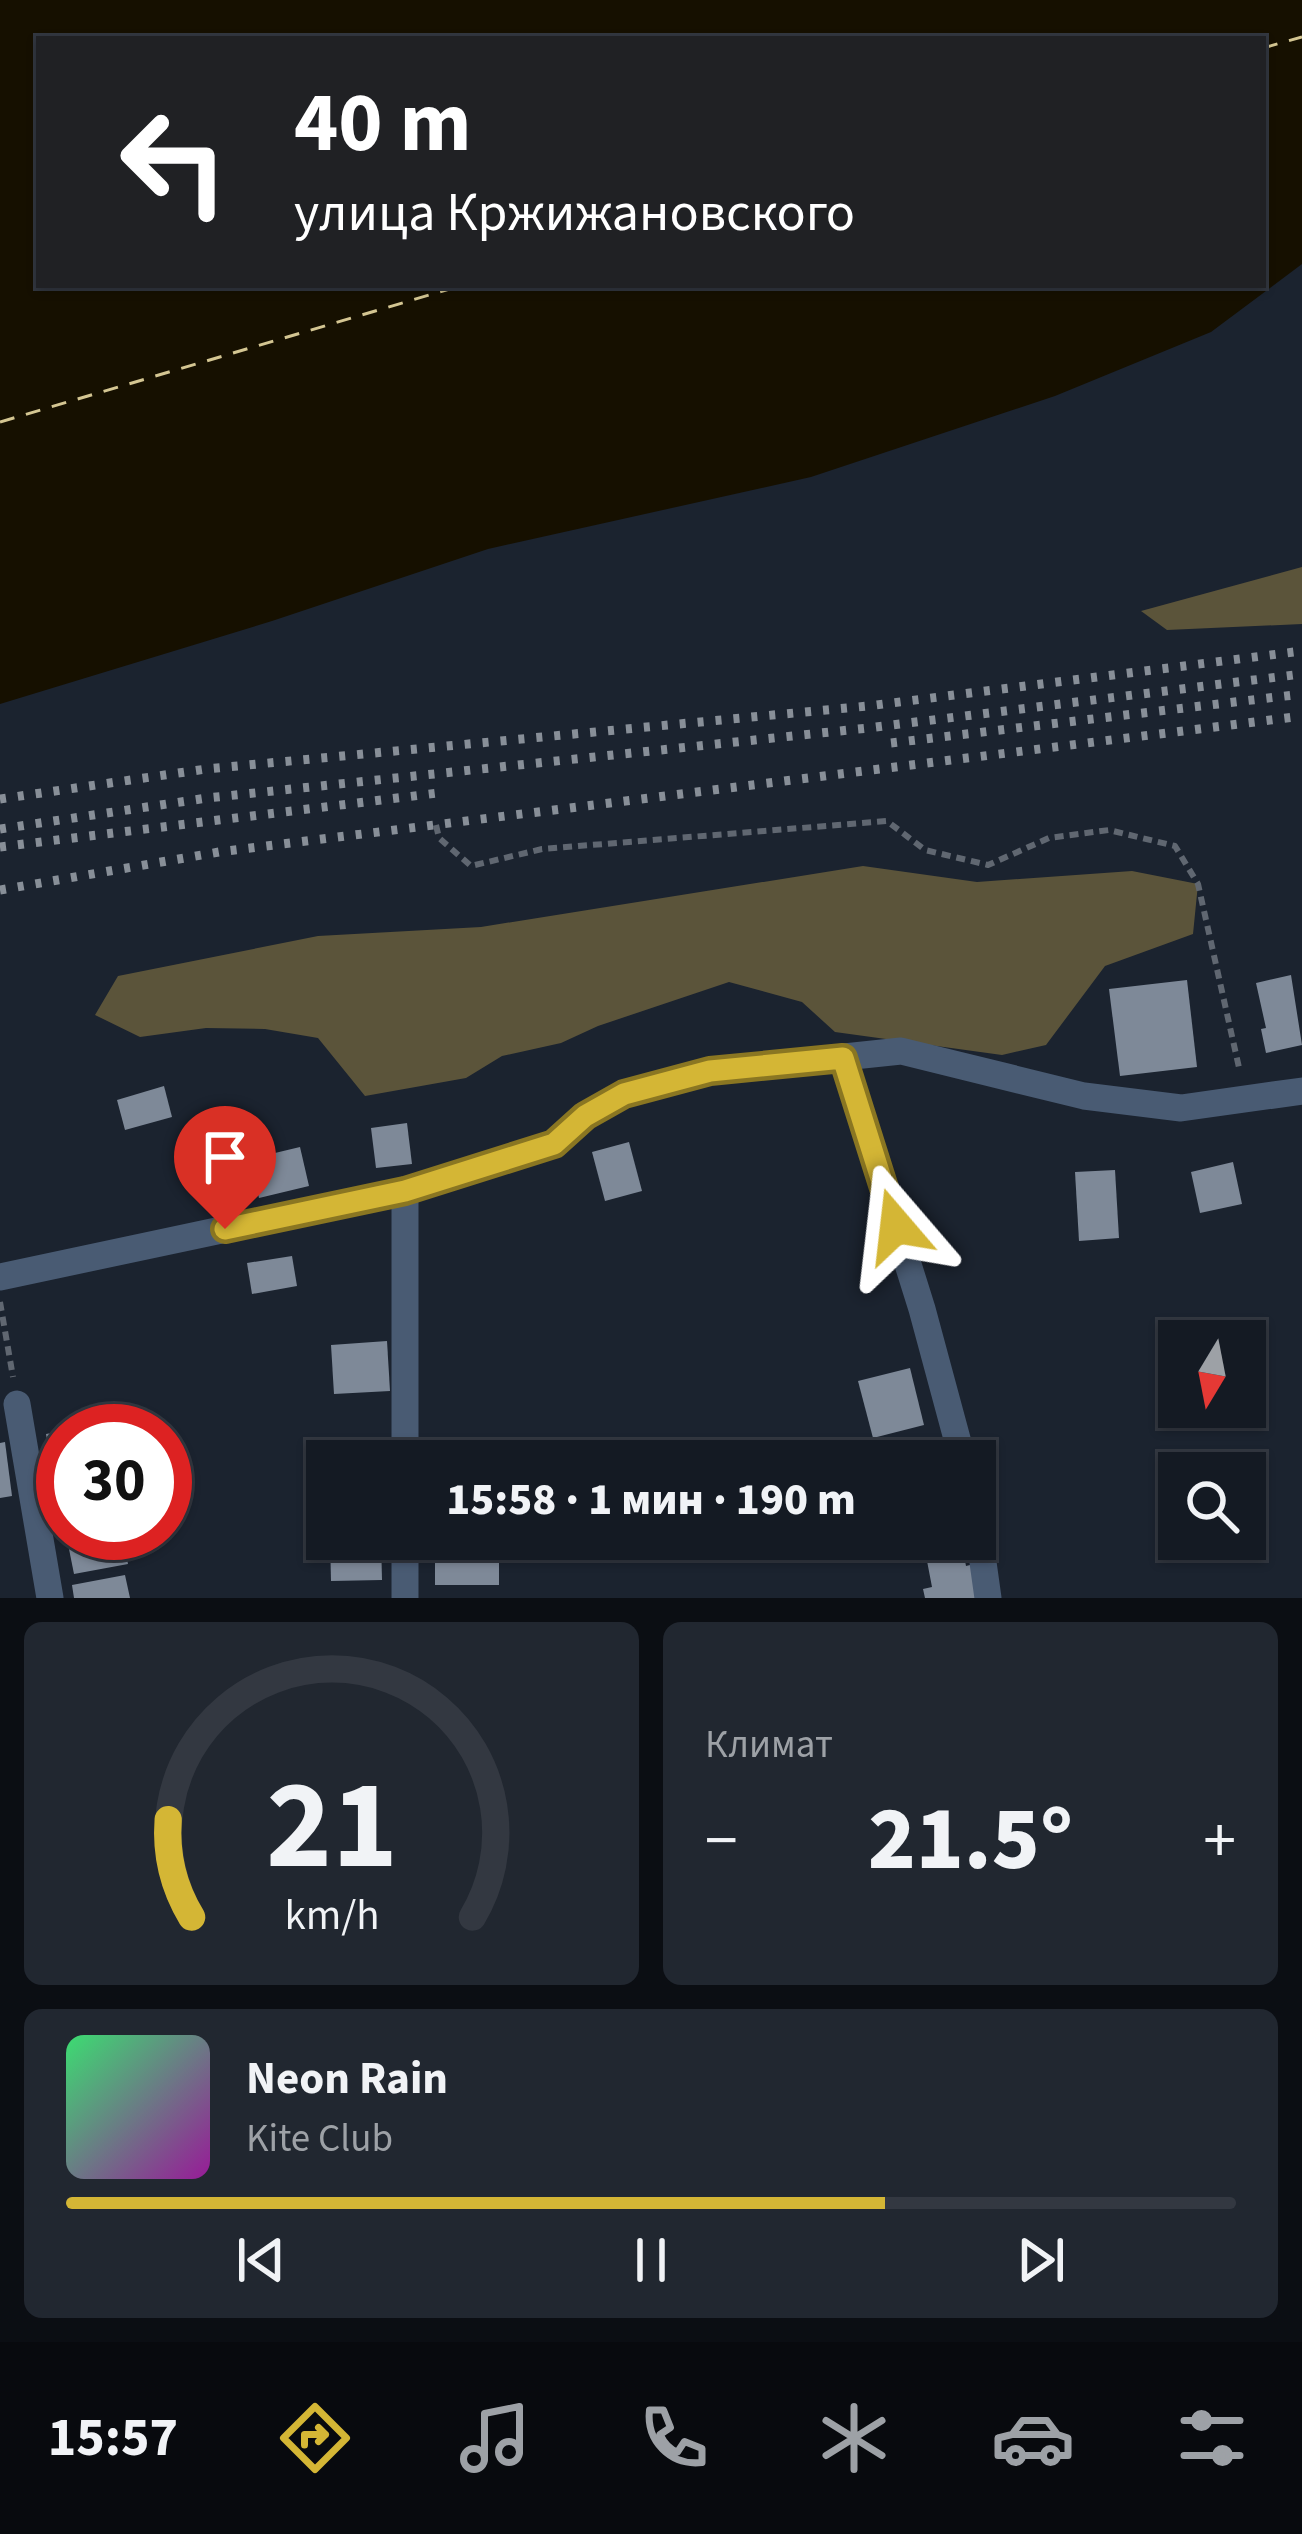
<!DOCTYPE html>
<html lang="ru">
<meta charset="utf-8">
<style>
:root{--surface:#141a23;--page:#212730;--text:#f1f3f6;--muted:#9da1a6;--line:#333841;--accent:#d4b635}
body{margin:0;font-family:"Source Sans 3",sans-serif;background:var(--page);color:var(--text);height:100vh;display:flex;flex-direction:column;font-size:45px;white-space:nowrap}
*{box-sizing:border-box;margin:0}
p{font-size:39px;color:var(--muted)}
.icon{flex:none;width:66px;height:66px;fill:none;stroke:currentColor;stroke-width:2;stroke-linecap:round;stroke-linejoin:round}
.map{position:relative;height:1598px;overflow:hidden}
.sheet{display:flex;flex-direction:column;gap:24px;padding:24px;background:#0b0e13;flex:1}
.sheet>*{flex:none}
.top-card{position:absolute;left:36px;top:36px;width:1230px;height:252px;border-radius:0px;box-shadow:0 3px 9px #0004,0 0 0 3px var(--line);background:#202124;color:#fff;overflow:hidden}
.needle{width:78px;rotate:190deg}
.fabs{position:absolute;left:1158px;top:1320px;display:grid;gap:24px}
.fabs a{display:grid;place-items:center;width:108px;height:108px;border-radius:0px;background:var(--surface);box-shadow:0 3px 9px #0004,0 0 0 3px var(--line);font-size:60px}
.speed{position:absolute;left:36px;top:1404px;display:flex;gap:24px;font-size:60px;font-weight:700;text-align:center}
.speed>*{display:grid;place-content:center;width:156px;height:156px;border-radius:50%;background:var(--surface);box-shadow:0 3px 9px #0004,0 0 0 3px var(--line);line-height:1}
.speed .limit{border:18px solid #d22;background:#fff;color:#111}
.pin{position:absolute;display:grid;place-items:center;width:102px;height:102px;color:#fff;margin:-123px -51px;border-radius:50% 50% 50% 0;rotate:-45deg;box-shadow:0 0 12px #0007}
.pin .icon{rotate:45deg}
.me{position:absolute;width:132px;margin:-66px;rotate:343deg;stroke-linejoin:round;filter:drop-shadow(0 0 9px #0008)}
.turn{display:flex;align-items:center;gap:42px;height:252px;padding:0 60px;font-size:54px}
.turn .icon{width:156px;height:156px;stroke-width:2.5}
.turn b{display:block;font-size:84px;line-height:102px}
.big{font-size:90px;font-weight:800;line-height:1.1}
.sheet .tile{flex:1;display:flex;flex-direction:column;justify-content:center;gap:18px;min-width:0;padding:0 42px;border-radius:18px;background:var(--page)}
.sheet .dial{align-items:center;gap:0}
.dial svg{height:312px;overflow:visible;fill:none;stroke:var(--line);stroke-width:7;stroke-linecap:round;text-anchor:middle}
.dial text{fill:var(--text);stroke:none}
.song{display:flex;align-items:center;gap:36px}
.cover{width:144px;height:144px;border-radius:18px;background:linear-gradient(135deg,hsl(140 70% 55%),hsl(300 70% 35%))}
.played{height:12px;border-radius:6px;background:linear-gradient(90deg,var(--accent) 70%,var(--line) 70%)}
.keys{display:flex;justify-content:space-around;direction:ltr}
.heat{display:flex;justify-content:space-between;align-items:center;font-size:66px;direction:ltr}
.sheet .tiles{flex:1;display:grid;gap:24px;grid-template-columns:1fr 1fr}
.tile:last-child{grid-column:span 2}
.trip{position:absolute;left:306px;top:1440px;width:690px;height:120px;border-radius:0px;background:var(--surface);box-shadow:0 3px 9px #0004,0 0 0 3px var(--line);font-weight:800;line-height:120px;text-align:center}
.menu{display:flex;height:192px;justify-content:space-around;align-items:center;background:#080a0e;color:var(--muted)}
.menu .icon{width:84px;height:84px}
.menu .on{color:var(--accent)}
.menu b{font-size:54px;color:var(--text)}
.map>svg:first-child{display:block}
.forest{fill:#5b543a}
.water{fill:#161000;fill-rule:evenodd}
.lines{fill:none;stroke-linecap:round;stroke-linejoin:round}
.ferry{stroke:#d4c692;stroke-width:3;stroke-dasharray:15 12;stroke-linecap:butt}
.building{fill:#7e8998}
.path{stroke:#606771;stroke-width:6;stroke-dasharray:9 6;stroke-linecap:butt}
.minor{stroke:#495b73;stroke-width:27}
.rail{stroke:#888f98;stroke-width:9;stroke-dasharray:6 12;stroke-linecap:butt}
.route-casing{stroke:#8a7622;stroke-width:30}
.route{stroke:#d4b635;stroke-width:21}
</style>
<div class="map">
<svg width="1302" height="1598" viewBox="0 0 1302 1598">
<rect width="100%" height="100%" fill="#1b232f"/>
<g class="forest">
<path d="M1302,567V624L1167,630L1141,611Z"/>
<path d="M863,866L977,882L1132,871L1198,884L1193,934L1105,966L1046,1045L1002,1055L835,1032L802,1002L729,982L598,1026L561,1043L502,1056L466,1078L365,1096L318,1038L265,1029L206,1028L140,1037L95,1015L118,976L318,936L481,927Z"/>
</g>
<path class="water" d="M0,0H1302V264L1211,332L1055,396L811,477L488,549L272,621L0,704ZM39,39H1263V285H39Z"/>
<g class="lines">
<g class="ferry">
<path d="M1263,48L1302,37"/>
<path d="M0,422L463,285"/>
</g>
</g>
<g class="building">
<path d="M1291,975L1302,1045L1266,1053L1261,1029L1266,1028L1256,983Z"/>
<path d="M1187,980L1197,1067L1120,1076L1109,989Z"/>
<path d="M164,1086L172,1117L125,1130L117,1100Z"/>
<path d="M407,1123L412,1164L376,1168L371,1128Z"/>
<path d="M629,1142L642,1191L605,1201L592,1152Z"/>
<path d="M300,1147L309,1186L259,1198L250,1159Z"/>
<path d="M1233,1162L1242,1204L1200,1213L1191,1172Z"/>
<path d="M1115,1170L1119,1238L1079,1241L1075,1172Z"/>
<path d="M292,1256L297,1286L252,1294L247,1263Z"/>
<path d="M387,1341L390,1391L334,1394L331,1345Z"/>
<path d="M910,1368L924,1425L873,1438L858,1381Z"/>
<path d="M114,1422L115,1431H78V1429Z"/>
<path d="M63,1431V1467L52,1469L46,1434Z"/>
<path d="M5,1442L12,1496L0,1498V1443Z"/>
<path d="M63,1472V1502L54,1503L49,1474Z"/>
<path d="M123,1538L128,1564L74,1574L69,1549Z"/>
<path d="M330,1539H381L382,1580L331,1581Z"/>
<path d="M961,1539L966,1566L974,1564L980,1598H925L923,1589L932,1587L923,1540Z"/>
<path d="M499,1551V1585H435V1552Z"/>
<path d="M125,1575L130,1598H74L72,1585Z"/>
</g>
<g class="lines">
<g class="path">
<path d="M436,825L439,838L471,866L542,849L887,821L925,850L988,865L1049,838L1109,830L1175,846L1198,884L1240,1072"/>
<path d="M0,1302L13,1377"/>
</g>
<g class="minor">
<path d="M843,1057L922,1309L963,1461"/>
<path d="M0,1277L405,1191L554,1144L585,1116L624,1094L710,1071L901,1051L1084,1096L1181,1108L1302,1091"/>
<path d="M17,1404L50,1598"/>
<path d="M405,1461V1191"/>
<path d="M975,1505L988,1598"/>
<path d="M405,1598V1539"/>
</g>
<g class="rail">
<path d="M891,743L1302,694"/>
<path d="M0,799L206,769L868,706L1302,651"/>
<path d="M0,829L207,798L868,728L1302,674"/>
<path d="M0,847L438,793"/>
<path d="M0,890L219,852L1302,716"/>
</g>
</g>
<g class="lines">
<g class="route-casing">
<path id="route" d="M225,1229L405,1191L554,1144L585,1116L624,1094L710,1071L843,1058L896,1226"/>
</g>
<use href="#route" class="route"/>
</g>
</svg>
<div class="fabs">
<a><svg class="needle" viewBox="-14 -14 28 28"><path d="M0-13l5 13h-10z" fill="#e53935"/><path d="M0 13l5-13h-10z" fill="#9da1a6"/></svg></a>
<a><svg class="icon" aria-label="search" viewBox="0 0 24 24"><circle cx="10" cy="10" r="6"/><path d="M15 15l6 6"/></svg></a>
</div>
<div class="speed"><div class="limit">30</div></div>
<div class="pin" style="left:225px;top:1229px;background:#d93025"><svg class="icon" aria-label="arrive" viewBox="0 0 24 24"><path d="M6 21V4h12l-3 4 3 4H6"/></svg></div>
<svg class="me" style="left:896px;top:1226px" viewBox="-20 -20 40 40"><path d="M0-17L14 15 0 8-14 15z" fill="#d4b635" stroke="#fff" stroke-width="4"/></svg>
<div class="trip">15:58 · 1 мин · 190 m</div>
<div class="top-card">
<div class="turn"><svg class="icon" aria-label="left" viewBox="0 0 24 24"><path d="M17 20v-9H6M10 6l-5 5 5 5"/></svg><div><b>40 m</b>улица Кржижановского</div></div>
</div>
</div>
<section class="sheet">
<div class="tiles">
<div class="tile dial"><svg viewBox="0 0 100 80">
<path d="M14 69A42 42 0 1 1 86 69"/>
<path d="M14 69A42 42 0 0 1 8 44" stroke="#d4b635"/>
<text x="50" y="56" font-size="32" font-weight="700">21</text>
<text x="50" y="72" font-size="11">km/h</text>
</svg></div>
<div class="tile"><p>Климат</p>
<div class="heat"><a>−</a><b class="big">21.5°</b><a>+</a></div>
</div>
<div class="tile">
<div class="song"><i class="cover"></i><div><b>Neon Rain</b><p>Kite Club</p></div></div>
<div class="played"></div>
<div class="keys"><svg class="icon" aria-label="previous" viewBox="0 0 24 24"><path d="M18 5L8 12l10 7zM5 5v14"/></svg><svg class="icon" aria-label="pause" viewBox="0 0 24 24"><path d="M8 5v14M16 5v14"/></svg><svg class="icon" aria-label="next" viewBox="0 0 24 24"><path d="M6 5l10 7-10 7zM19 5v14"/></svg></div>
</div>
</div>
</section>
<nav class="menu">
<b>15:57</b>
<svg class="icon on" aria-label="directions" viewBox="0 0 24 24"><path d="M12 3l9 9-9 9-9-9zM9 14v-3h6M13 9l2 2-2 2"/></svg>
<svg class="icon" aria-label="music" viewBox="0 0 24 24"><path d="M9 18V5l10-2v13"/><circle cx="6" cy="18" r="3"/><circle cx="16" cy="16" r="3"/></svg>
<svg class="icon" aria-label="phone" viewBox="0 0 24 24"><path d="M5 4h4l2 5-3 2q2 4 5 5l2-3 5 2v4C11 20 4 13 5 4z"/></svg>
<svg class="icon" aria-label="climate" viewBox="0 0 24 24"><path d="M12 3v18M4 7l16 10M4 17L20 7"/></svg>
<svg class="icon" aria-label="car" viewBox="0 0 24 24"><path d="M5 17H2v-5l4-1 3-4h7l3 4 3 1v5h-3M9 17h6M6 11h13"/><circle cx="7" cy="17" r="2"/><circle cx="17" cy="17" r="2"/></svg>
<svg class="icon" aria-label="filters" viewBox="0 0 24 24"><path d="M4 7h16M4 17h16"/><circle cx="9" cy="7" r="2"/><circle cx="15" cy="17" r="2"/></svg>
</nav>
